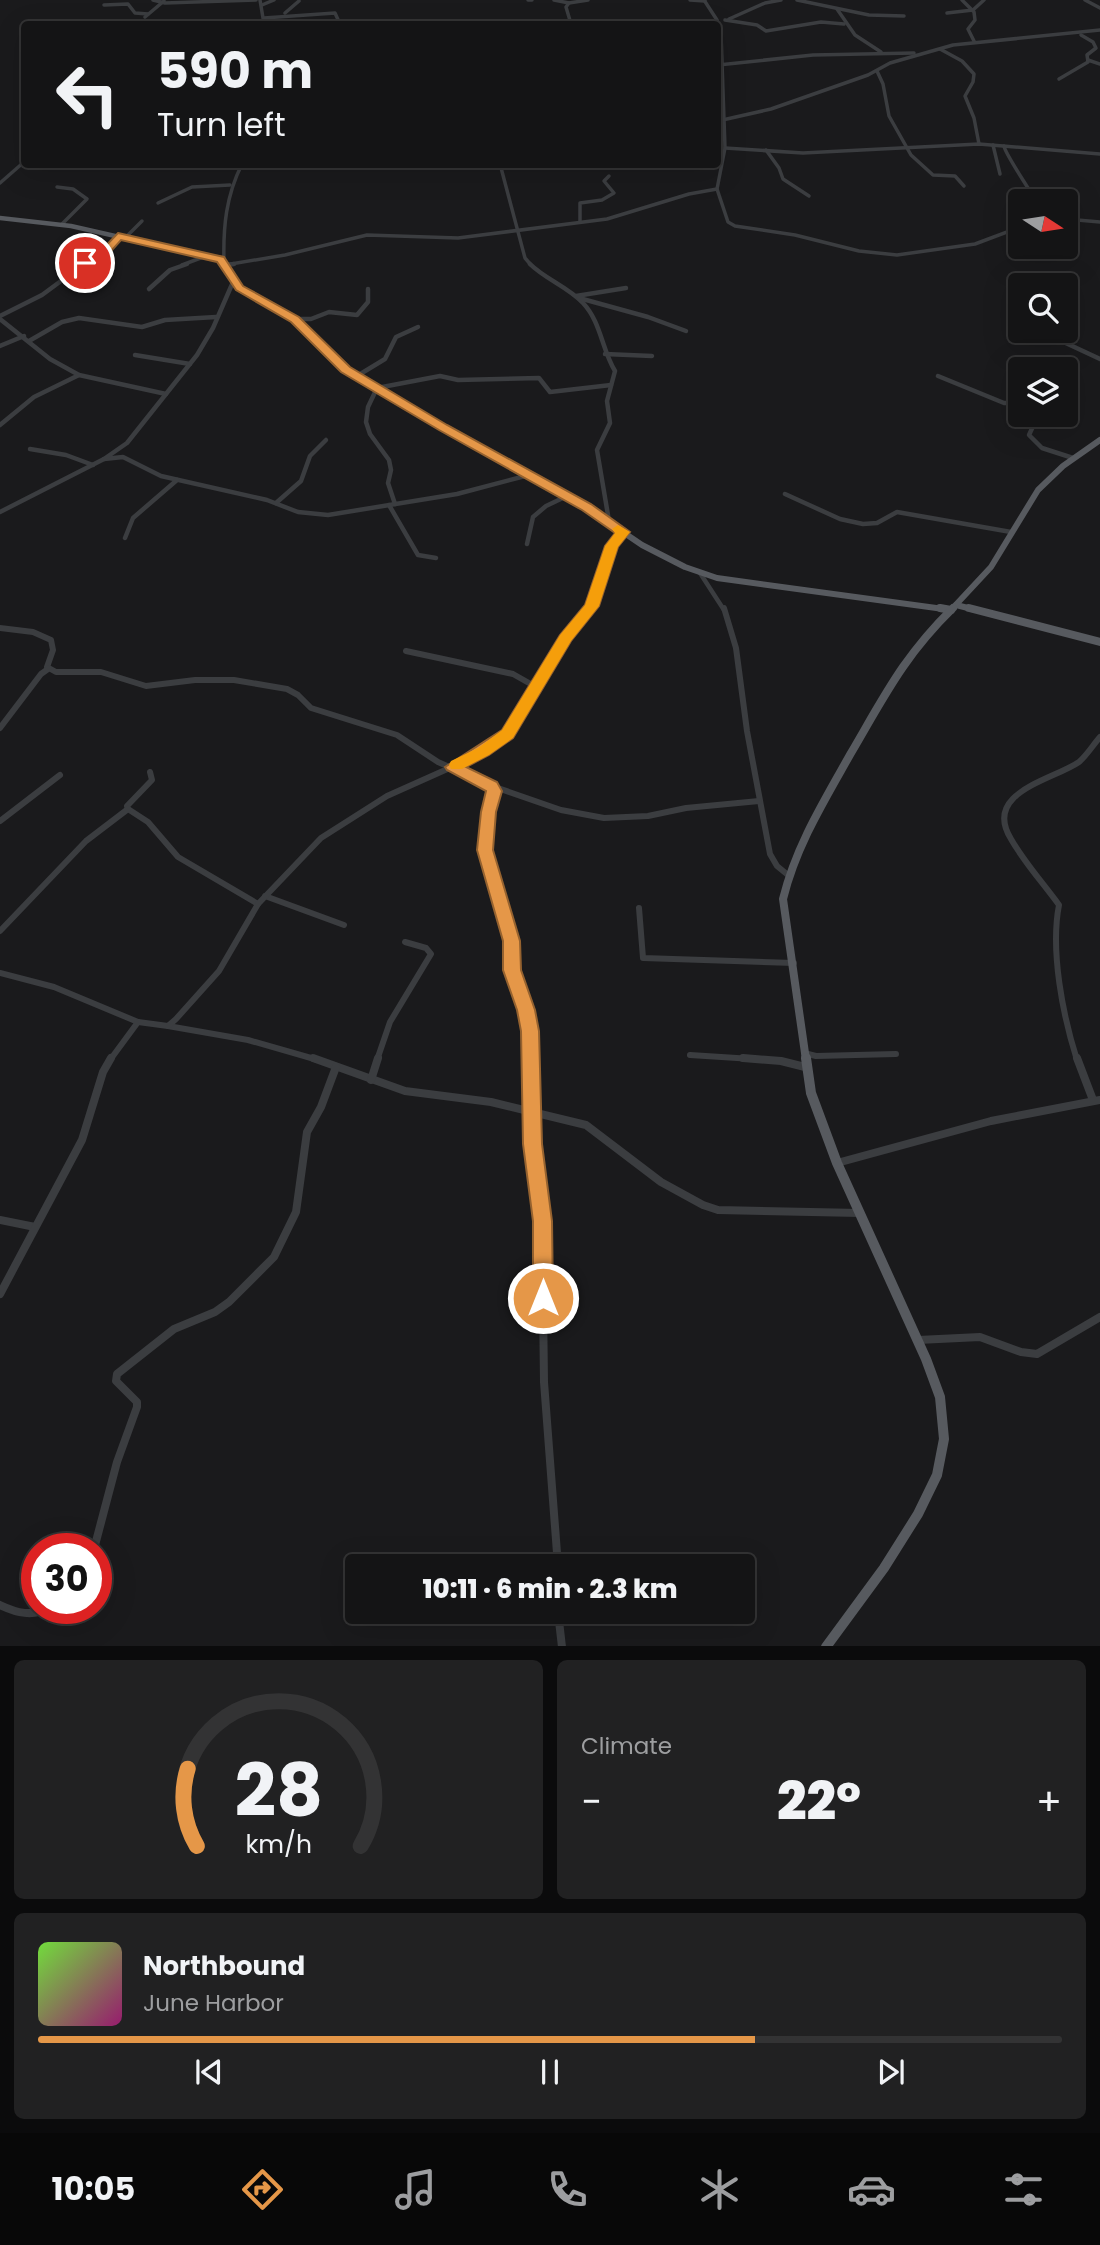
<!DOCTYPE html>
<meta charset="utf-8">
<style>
:root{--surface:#141415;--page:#212122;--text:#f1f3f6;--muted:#9d9ea0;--line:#333334;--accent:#e59748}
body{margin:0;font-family:Poppins,sans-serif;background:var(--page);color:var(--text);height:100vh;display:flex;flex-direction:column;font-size:26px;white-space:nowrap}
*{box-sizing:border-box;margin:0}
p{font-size:23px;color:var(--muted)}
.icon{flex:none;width:38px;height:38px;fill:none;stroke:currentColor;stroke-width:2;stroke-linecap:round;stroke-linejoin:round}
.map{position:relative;height:1646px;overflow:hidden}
.panel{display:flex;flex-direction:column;gap:14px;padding:14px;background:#0b0b0c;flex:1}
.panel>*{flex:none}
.guide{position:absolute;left:21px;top:21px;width:700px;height:147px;border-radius:7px;box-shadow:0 7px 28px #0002,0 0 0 2px var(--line);background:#141415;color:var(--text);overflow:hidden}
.needle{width:46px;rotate:102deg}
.tools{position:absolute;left:1008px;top:189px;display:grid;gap:14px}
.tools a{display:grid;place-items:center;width:70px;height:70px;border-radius:7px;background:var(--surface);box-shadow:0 7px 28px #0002,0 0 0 2px var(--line);font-size:35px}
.speed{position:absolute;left:21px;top:1533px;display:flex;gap:14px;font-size:35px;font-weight:700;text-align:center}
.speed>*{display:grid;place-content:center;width:91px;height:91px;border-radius:50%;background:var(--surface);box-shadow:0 7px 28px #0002,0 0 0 2px var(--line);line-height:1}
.speed .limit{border:10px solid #d22;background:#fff;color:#111}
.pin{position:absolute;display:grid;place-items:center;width:60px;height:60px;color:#fff;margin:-30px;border:4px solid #fff;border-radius:50%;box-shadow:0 2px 7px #0007}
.me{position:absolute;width:77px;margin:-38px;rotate:0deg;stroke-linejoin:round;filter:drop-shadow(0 0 5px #0008)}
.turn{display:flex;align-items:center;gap:24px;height:147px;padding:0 21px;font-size:32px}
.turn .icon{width:91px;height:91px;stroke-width:2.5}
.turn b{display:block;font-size:49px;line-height:60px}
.big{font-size:52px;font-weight:800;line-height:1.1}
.panel .card{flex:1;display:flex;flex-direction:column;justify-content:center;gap:10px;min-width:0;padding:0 24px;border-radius:10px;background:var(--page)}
.panel .dial{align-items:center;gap:0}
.dial svg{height:182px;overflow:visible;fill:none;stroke:var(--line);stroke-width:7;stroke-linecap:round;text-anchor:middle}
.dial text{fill:var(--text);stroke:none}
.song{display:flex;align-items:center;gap:21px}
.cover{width:84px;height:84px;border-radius:10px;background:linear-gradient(135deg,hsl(100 70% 55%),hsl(320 70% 35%))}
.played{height:7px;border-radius:4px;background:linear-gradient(90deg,var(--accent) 70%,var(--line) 70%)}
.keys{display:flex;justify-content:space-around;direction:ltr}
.heat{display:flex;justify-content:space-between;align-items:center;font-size:38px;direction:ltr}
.panel .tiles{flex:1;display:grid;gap:14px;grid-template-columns:1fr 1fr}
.card:last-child{grid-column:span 2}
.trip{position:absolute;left:345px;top:1554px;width:410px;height:70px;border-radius:7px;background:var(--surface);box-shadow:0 7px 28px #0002,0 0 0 2px var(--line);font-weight:800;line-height:70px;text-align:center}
.tab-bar{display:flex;height:112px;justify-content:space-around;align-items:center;background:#080808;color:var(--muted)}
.tab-bar .icon{width:49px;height:49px}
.tab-bar .active{color:var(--accent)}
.tab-bar b{font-size:32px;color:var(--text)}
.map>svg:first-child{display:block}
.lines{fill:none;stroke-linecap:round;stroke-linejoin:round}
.minor-far3{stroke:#3b3d40;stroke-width:3.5}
.minor-far2{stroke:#3b3d40;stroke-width:4.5}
.minor-far1{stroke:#3b3d40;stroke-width:6}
.minor{stroke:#3b3d40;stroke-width:8}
.major-far3{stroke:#575a5f;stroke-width:4.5}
.major-far2{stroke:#575a5f;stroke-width:6}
.major-far1{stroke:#575a5f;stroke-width:8}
.major{stroke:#575a5f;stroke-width:10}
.route{fill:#e59748;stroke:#95622f;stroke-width:2}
.slow{fill:#f59e0b}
</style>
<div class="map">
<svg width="1100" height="1647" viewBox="0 0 1100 1647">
<rect width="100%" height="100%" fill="#1a1a1c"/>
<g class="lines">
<g class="minor-far3">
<path d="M153,0L165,3L256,0"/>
<path d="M260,0L264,24"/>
<path d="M528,0H532"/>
<path d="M554,0L569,3"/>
<path d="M690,0L705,1"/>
<path d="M704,0L717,20L721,34L725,148L717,189L728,222L735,226L795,235L859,251L897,255L975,244L1020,227"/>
<path d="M797,0L869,15L904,16"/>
<path d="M962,0L974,12L975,20L968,29L974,41"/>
<path d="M1085,0L1100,8"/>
<path d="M104,5L128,4L135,13L148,14"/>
<path d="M262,5L274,0"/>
<path d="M837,9L855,35L881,52"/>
<path d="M285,13L299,1"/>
<path d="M947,13L973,10L984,0"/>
<path d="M145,17L164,1"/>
<path d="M264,18L335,13L340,24"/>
<path d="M729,19L765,3L781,0"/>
<path d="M725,20L757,25L766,31L821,22L844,24"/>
<path d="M99,21L141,22"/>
<path d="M571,24L566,7L569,3L588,0"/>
<path d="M940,49L962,61L974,74L973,82L965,96L974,118L979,144"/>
<path d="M1088,60L1100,64"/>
<path d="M718,65L813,55L914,53"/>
<path d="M877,71L883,84L889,116L911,155L933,175L955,176L964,186"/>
<path d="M1059,79L1088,62L1087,55L1096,48L1093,42L1081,35"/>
<path d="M718,121L771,109L868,75L890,63L953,45L1100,30"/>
<path d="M993,145L1000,174"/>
<path d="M1004,146C1005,154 1030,190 1036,201"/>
<path d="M725,148L803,153L979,144L1100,154"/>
<path d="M766,150L779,168L783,179L809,196"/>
<path d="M500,164L525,258L531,265"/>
<path d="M0,183L24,162"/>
<path d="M57,187L73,189L87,199L61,225"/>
<path d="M158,203L192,187L230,185"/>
<path d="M1066,219L1100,222"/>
<path d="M580,222V203L602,200L614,193L604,181L609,176"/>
<path d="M125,238L142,221"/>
<path d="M224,262C223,227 226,196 242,164"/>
<path d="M82,265L100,258L118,237"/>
<path d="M182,265L206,256"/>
<path d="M225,265L285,255L367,235L458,238L607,219L689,194L717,189"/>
</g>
<g class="minor-far2">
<path d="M530,264C545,279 568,287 583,303C601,322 602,350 615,371L607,401L610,423L597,450L609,521"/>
<path d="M225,265L234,264"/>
<path d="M149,289L170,270L187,264"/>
<path d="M576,296L626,288"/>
<path d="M579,298L648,317L686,331"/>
<path d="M0,316L42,295L84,264"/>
<path d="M0,319L50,359L79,375L166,394"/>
<path d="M295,319H311L329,312L357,315L368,302V289"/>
<path d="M1040,331L1100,359"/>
<path d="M29,341L62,322L79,318L142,327L165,320L216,317"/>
<path d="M0,346L24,336"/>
<path d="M605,354L652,356"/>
<path d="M135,355L190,364"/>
<path d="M357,376L385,359L396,337L418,327"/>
<path d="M938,376L1004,403H1020"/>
<path d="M1047,415L1035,422L1029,435L1042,448L1073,458"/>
<path d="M0,425L34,397L79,375"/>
<path d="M30,449L66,455L93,465"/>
<path d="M104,459L123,457L161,476L267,500L298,512L328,515L457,494L529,475"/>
<path d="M785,494L840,519L863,524L877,523L897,512L1011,532"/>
<path d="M276,503L301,481L310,456L326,440"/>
<path d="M395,504L388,483L391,470L389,460L370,434L366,422L368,407L377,388L440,376L458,380L539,378L550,392L611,385"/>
<path d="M389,505L418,555L436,558"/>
<path d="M0,512L104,459L127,443L197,355L213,328L233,282"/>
<path d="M125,538L133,518L177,480"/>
<path d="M527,544L533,517L546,506L567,496"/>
<path d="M700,573L724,610"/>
<path d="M589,610L611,546L623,532"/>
</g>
<g class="minor-far1">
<path d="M724,608L736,648L747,731L770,854L777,866L788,875"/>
<path d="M0,628L33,632L51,640L53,650L47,667L56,672H101L146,686L195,680H234L287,689L298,695L311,708L397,735L438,762L492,786L494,796L488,812L485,850L511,941L512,970L526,1010L530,1031L531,1060"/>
<path d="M406,651L513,674L536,687"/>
<path d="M0,728L41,674L48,669"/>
<path d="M150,772L152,780L127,806L128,809L148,822L178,857L258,904"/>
<path d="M492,786L561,810L604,818L648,816L686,808L759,801"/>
<path d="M0,821L60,775"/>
<path d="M265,896L344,925"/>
<path d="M639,908L643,958L794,963"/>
<path d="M0,931L86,841L128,809"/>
<path d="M0,973L54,987L138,1022"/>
<path d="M168,1026L248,1040L318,1060"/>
<path d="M804,1053L816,1056L896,1054"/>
<path d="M690,1055L769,1060"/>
<path d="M110,1060L138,1022L168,1026L176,1019L219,971L258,904L321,838L387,796L472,758L507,734L565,639L590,608"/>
<path d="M377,1060L390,1022L431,954L426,948L405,942"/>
<path d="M1077,1060C1063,1016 1050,951 1059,905C1043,883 1024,862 1011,839C982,792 1053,780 1079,762C1087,755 1093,745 1100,737"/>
</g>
<g class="minor">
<path d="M313,1058L405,1091L491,1102L586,1125L661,1182L703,1205L718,1210L860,1213"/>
<path d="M531,1058L533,1144L542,1221L544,1382L558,1566"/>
<path d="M743,1058L781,1061L805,1067"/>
<path d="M1077,1058L1093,1100"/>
<path d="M371,1080L378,1058"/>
<path d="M837,1163L991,1121L1100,1100"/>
<path d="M0,1220L35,1227"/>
<path d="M0,1294L82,1140L103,1072L111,1058"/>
<path d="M918,1340L980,1337L1021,1352L1037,1354L1100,1317"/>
<path d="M94,1549L117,1462L137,1407V1402L116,1381L117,1374L174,1329L215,1312L229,1302L274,1257L296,1212L307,1132L321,1107L336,1067"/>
<path d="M0,1605C17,1613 32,1617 50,1608"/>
<path d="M558,1612L562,1647"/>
</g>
<path class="major-far3" d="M0,218L71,226L221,260L225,265"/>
<g class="major-far2">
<path d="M223,264L240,288L295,319L345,369L443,428L586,507L642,545L685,567L717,578L951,610"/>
<path d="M956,605L976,610"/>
<path d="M951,610L991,567L1038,490L1063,466L1100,440"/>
</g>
<g class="major-far1">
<path d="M940,608L951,610"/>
<path d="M969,608L1100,642"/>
<path d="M806,1060L783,899C796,846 824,801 851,753C885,695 904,656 953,608"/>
</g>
<path class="major" d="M806,1058L811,1093L837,1163L926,1359L940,1397L944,1439L937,1475L918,1514L884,1568L826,1647"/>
</g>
<path class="route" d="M118,233L224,257L243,286L299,317L350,367L447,425L591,504L630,532L618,547L599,606L571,641L513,738L489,755L466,767L497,782L502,791L496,812L493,850L520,941L521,970L535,1010L539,1031L542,1144L552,1221L553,1298L550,1305L543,1308L536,1305L533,1298V1221L523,1144L521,1031L517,1010L503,970V941L477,850L481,812L486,791L447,770L445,767L502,730L560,635L585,605L605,546L615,533L582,510L439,430L341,372L291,322L236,290L217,262L121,240L103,260L81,265V261L96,256Z"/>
<path class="slow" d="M618,525L630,532L618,547L599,606L571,641L513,738L489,755L462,769H451L449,765L451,761L478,748L502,730L560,635L585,605L605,546L615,533L612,529Z"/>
</svg>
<div class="tools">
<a><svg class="needle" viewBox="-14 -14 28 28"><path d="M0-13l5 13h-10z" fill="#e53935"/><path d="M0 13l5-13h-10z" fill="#9d9ea0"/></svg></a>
<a><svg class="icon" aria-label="search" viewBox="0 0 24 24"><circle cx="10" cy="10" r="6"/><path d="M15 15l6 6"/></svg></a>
<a><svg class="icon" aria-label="layers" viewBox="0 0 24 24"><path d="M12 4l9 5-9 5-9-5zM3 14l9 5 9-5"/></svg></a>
</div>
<div class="speed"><div class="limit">30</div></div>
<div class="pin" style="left:85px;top:263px;background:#d93025"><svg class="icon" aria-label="arrive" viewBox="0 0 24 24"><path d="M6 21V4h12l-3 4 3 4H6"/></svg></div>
<svg class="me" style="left:543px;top:1298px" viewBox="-20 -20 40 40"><circle r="17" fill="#e59748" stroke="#fff" stroke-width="3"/><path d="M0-11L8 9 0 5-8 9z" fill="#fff"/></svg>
<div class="trip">10:11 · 6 min · 2.3 km</div>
<div class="guide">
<div class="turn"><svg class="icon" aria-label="left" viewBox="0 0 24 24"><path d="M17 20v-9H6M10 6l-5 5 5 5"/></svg><div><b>590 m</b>Turn left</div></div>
</div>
</div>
<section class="panel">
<div class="tiles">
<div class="card dial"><svg viewBox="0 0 100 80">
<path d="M14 69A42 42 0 1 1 86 69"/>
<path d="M14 69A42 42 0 0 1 10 35" stroke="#e59748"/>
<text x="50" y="56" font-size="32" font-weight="700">28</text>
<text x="50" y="72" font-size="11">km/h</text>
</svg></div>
<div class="card"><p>Climate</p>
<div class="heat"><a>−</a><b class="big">22°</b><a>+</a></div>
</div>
<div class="card">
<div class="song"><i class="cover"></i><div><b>Northbound</b><p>June Harbor</p></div></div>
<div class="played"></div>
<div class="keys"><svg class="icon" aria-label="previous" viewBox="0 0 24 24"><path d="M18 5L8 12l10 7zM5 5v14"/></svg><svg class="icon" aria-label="pause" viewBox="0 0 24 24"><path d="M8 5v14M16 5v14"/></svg><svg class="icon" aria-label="next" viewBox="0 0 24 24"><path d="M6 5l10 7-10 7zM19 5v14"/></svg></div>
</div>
</div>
</section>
<nav class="tab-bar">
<b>10:05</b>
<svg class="icon active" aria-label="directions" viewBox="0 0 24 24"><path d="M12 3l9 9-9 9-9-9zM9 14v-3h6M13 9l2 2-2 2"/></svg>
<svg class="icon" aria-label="music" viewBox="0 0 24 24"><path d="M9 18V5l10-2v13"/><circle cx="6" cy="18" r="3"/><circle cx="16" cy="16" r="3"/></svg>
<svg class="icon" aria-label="phone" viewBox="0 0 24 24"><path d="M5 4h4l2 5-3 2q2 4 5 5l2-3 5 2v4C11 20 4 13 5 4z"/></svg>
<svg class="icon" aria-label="climate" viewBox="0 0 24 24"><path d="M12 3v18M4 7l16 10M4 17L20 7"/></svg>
<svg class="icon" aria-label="car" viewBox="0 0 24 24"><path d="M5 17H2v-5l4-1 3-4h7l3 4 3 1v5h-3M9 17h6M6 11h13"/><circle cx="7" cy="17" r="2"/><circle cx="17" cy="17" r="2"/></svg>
<svg class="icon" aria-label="filters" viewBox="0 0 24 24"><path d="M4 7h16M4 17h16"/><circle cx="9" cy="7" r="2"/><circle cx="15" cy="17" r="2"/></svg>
</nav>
